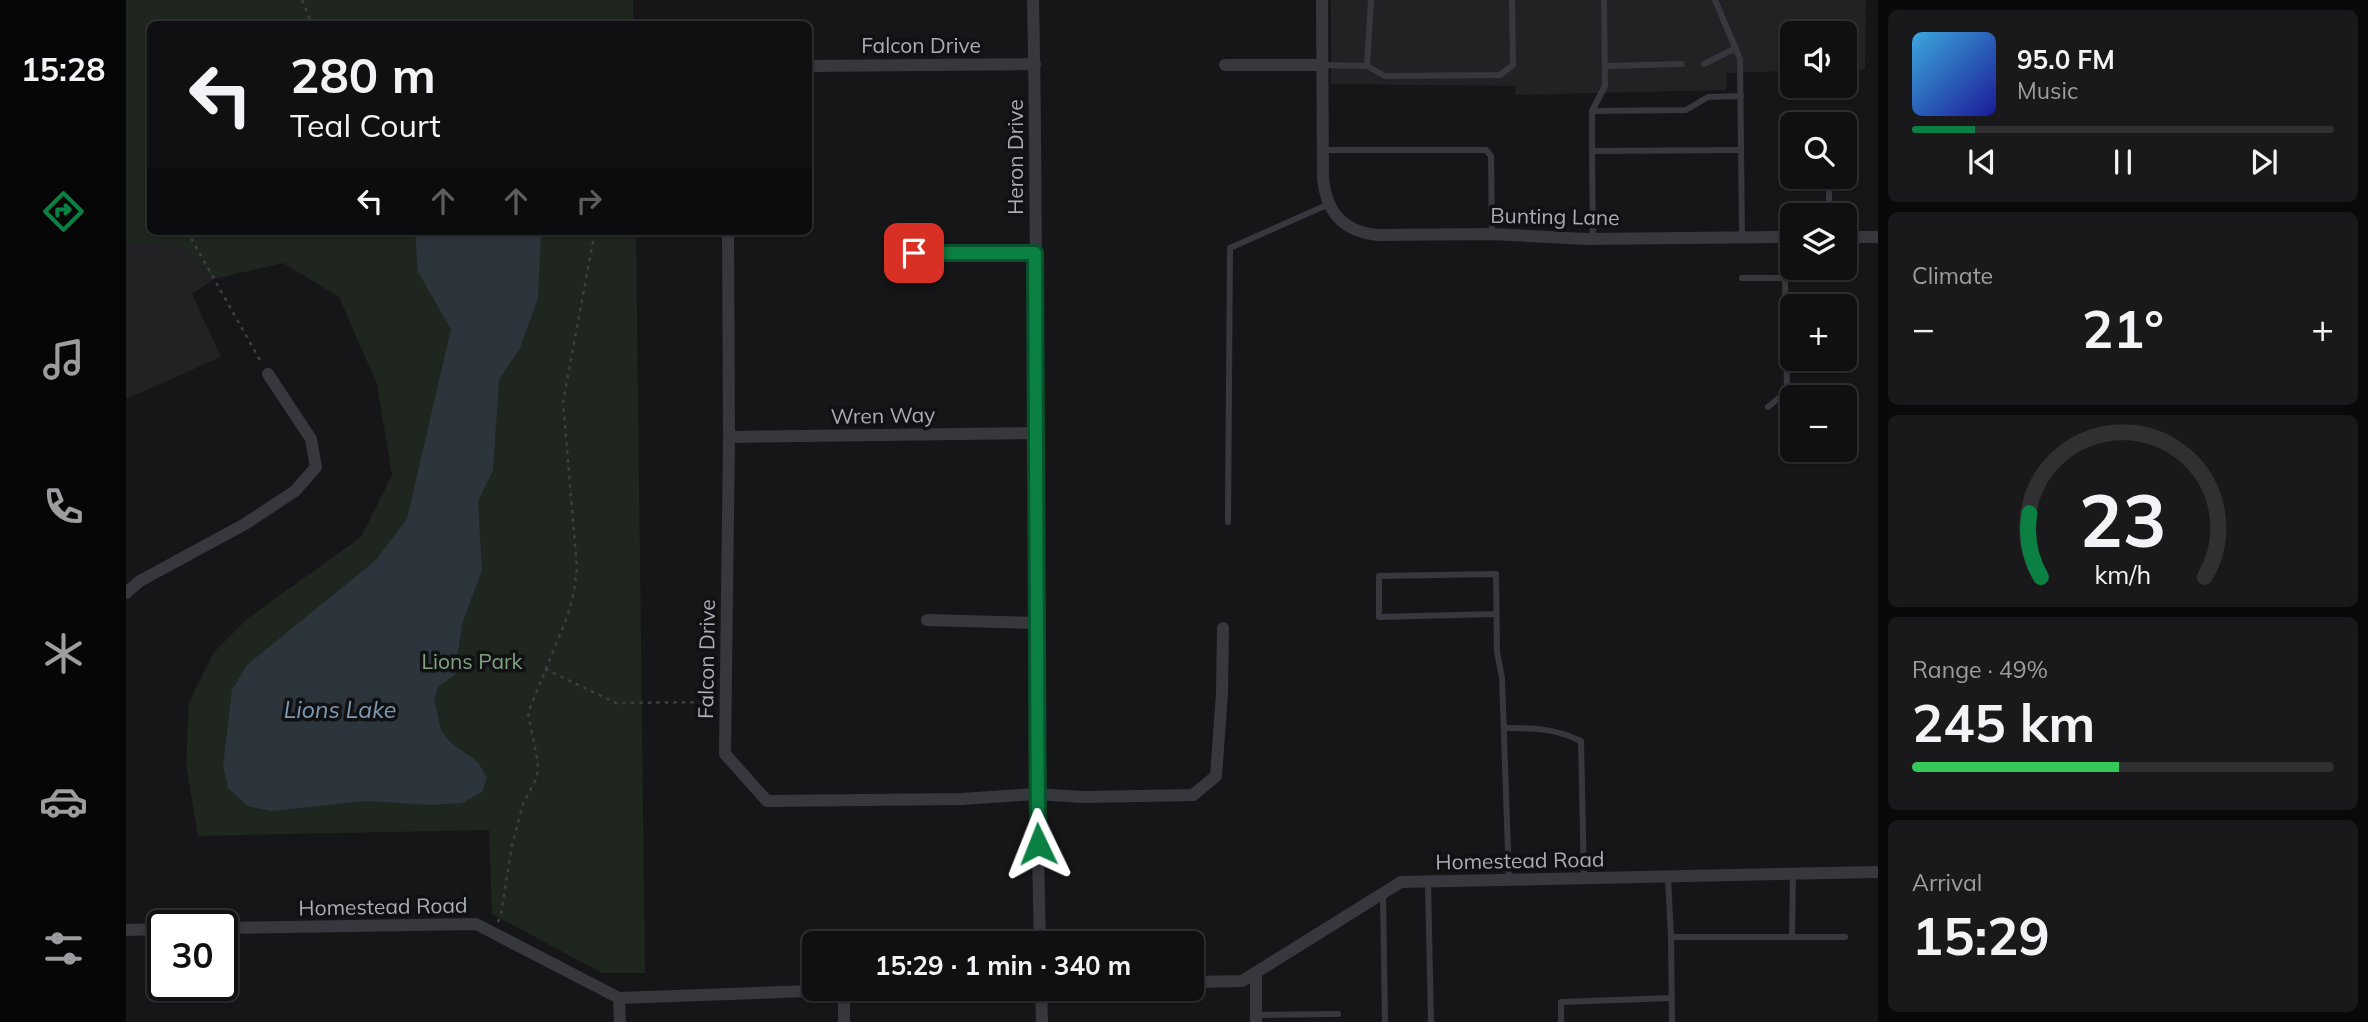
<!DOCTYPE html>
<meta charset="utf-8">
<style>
:root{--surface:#101012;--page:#19191b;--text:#f1f3f6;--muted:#9c9d9f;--line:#303032;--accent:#0b8043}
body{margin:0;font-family:Mulish,sans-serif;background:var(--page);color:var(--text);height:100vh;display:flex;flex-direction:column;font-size:26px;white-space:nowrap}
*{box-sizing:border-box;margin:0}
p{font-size:23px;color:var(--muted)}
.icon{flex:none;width:38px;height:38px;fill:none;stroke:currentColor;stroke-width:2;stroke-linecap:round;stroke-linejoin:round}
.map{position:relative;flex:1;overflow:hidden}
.details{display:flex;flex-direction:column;gap:10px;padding:10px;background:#09090a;width:490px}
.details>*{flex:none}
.top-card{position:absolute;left:21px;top:21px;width:665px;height:214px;border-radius:10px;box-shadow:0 2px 5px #0004,0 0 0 2px var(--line);background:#101012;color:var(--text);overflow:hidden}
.fabs{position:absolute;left:1654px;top:21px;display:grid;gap:14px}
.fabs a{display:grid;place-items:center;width:77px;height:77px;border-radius:10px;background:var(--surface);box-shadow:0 2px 5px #0004,0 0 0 2px var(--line);font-size:35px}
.speed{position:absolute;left:21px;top:910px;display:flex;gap:14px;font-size:35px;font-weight:700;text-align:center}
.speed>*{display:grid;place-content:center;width:91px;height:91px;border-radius:50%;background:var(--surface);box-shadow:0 2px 5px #0004,0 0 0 2px var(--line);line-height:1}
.speed .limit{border:4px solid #111;border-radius:10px;background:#fff;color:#111}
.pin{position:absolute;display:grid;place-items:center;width:60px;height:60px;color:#fff;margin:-30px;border-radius:14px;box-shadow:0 4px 10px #0006}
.me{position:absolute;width:77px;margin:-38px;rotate:358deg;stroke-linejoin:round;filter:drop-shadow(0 0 5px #0008)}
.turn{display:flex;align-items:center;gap:24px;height:147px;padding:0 28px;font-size:32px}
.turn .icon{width:91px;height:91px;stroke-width:2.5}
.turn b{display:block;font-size:49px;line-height:60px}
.lanes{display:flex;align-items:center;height:66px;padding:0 28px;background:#0003;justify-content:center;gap:35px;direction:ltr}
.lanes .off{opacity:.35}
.big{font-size:52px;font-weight:700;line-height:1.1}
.details .tile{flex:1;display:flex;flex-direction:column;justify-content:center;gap:10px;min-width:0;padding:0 24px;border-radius:10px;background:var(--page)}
.details .dial{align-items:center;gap:0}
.dial svg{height:182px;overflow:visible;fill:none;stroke:var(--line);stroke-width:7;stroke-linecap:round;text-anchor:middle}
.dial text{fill:var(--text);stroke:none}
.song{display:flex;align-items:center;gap:21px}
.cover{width:84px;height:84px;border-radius:10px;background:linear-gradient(135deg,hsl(200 70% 55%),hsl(240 70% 35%))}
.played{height:7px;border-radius:4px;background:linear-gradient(90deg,var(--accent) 15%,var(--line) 15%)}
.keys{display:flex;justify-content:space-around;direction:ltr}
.heat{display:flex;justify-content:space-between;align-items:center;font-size:38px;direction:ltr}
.charge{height:10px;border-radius:5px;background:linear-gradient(90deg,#34c759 49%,var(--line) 0)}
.trip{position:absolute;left:676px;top:931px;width:402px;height:70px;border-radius:10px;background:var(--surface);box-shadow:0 2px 5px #0004,0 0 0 2px var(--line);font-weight:700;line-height:70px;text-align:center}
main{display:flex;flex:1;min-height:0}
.tabs{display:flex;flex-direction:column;width:126px;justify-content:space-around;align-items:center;background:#060607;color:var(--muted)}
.tabs .icon{width:49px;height:49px}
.tabs .selected{color:var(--accent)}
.tabs b{font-size:32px;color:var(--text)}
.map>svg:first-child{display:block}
.built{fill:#222225}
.green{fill:#1e261f}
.water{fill:#2c353c}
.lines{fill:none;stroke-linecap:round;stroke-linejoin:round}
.path{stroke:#3d3f44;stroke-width:2.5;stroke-dasharray:3.5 5;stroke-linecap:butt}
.lane{stroke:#37383d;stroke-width:6}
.street{stroke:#37383d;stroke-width:12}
.route-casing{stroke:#07532c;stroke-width:18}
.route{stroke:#0b8043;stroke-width:12}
.labels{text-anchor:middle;stroke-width:7;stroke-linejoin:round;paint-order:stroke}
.street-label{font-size:21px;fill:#a8adb8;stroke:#111113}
.park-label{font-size:21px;fill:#7fa381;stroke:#111113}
.water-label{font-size:23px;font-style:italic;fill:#7f9bb3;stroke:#111113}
</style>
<main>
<nav class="tabs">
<b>15:28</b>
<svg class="icon selected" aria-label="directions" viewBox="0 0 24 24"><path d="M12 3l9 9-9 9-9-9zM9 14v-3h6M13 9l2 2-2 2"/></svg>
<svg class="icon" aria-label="music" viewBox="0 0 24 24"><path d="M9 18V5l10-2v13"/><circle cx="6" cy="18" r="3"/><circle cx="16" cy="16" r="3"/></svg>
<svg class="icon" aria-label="phone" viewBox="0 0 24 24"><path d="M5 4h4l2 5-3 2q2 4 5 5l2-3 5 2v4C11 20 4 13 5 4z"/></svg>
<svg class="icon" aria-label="climate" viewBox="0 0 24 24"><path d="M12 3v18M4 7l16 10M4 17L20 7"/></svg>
<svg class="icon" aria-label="car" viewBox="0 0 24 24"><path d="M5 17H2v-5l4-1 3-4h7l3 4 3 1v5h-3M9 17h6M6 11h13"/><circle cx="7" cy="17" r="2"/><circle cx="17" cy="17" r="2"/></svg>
<svg class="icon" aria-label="filters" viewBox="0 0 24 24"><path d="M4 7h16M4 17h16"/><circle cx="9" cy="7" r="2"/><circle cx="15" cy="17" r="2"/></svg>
</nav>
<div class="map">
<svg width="1752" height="1022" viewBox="0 0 1752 1022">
<rect width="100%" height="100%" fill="#161618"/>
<g class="built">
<path d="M1205,0H1740L1739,69L1719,70L1718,33H1666V71L1601,73L1600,90L1390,95L1389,86L1205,84Z"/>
<path d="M0,244L57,247L88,279L66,294L95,357L0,399Z"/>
</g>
<path class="green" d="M0,0H507V24H24V231H510L519,973H476L366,914L363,830L72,836L60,764L63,702L88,652L122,618L235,537L266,475L251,384L213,297L157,263L88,279L57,247L0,244Z"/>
<path class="water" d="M289,231H415L412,298L394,348L373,380L367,470L352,501L356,570L336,624L329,675L313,686L308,698L315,730L324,742L352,762L361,778L356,792L336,803L306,805L239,801L145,811L122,806L102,788L97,766L106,690L121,665L250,560L281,519L325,329L292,272Z"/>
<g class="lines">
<g class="path">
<path d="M176,0L186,24"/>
<path d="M61,231L135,362"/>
<path d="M419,669L490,703L586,702"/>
<path d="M372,922L375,914L386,845L397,804L411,777L412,763L402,713L442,615L448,592L451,568L437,402L469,231"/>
</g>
<g class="lane">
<path d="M1478,0L1479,86L1466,111V151L1615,150"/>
<path d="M1589,0L1614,59L1616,238"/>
<path d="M1578,64L1610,48"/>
<path d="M1197,65L1241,66L1245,0"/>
<path d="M1241,66L1259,76L1374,75L1387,65L1386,0"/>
<path d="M1479,66L1556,64"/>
<path d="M1466,111L1560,110L1582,97L1615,96"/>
<path d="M1197,150H1360L1365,156L1366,234"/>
<path d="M1466,151L1467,238"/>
<path d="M1703,177V215"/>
<path d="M1616,278H1659L1661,391L1642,407"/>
<path d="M1102,522L1104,248L1203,204"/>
<path d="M1370,614L1253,617V576L1370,574L1371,652L1376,678L1383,880"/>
<path d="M1378,728C1408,728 1427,728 1455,741L1458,878"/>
<path d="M1542,877L1545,937H1666L1667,874"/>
<path d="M1302,882L1305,1022"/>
<path d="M1257,894L1259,1022"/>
<path d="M1545,937L1546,1022"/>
<path d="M1666,937H1719"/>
<path d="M1130,1015L1212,1014"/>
<path d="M1435,1022V1002L1546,998"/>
</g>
<g class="street">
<path d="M907,0C914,314 906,629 914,943"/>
<path d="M1196,0L1197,179C1201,213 1217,231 1251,235L1366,234L1459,239L1666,237"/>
<path d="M1099,65H1196"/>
<path d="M682,66L909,64"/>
<path d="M602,231L603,437L599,754L641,801L835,799L910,794L957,797L1067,795L1090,776L1096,693L1097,628"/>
<path d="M1718,237H1752"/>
<path d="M788,253H910"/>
<path d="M603,437L911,433"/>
<path d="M0,593L14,581L119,524L169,491L190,467L185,439L142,374"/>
<path d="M801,620L912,623"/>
<path d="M96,928L350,924L493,998L736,989"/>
<path d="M0,930L37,929"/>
<path d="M1130,974V1022"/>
<path d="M1066,982L1116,981L1275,882L1752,872"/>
<path d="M915,989L916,1022"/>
<path d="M493,998L494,1022"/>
<path d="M718,1022V989"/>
</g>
</g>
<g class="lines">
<g class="route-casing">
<path id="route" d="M788,253H909L912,844"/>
</g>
<use href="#route" class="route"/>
</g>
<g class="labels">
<g class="street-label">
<text x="795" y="53">Falcon Drive</text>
<text transform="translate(890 157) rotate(-90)" y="7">Heron Drive</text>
<text transform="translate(1429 217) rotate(1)" y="7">Bunting Lane</text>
<text transform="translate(757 416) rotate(-1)" y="7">Wren Way</text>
<text transform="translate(581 659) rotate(-89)" y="7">Falcon Drive</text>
<text transform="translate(1394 861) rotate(-1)" y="7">Homestead Road</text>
<text transform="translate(257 907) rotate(-1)" y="7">Homestead Road</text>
</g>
<g class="park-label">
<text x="346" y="669">Lions Park</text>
</g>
<g class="water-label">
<text x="214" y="718">Lions Lake</text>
</g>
</g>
</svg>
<div class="fabs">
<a><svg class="icon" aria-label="sound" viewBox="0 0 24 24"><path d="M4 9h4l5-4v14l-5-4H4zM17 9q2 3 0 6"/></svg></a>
<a><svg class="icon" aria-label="search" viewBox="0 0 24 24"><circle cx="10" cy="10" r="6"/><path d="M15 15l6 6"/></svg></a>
<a><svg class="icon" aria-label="layers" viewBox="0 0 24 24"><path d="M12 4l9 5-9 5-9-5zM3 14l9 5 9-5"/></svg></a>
<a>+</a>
<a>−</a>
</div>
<div class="speed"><div class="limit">30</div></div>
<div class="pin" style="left:788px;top:253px;background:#d93025"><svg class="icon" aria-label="arrive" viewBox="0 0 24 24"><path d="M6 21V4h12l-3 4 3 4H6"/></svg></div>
<svg class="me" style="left:912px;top:844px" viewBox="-20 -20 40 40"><path d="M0-17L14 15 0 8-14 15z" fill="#0b8043" stroke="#fff" stroke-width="4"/></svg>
<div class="trip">15:29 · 1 min · 340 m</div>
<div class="top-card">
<div class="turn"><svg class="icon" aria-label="left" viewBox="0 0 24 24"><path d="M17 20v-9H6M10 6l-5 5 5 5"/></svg><div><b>280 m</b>Teal Court</div></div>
<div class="lanes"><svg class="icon" aria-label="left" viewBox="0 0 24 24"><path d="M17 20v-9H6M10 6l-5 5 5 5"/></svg><svg class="icon off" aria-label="ahead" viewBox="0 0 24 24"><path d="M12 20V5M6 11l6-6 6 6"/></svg><svg class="icon off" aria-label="ahead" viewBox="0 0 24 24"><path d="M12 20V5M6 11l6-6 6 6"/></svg><svg class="icon off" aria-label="right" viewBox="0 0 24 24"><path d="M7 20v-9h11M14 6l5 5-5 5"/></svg></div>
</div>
</div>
<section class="details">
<div class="tile">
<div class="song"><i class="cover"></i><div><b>95.0 FM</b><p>Music</p></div></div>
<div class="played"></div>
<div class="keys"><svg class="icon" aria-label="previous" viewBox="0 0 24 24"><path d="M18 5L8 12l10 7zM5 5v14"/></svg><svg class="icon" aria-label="pause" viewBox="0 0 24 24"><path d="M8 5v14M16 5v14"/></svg><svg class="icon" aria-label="next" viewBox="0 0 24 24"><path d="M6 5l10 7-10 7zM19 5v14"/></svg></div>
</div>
<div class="tile"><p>Climate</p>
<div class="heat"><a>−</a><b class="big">21°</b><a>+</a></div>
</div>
<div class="tile dial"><svg viewBox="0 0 100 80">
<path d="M14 69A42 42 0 1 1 86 69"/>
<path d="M14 69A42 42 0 0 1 9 41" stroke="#0b8043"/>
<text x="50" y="56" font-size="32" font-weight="700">23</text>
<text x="50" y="72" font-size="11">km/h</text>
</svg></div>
<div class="tile"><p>Range · 49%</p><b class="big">245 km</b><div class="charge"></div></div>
<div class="tile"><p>Arrival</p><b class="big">15:29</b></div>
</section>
</main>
